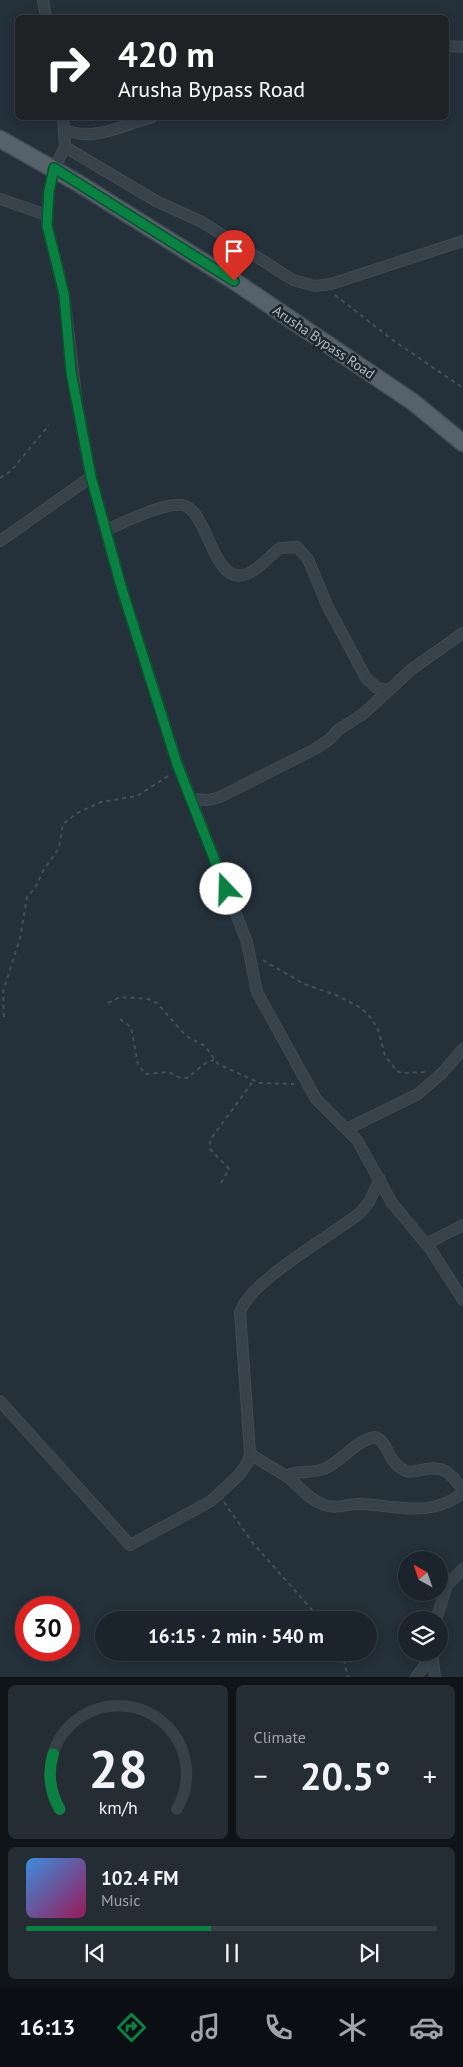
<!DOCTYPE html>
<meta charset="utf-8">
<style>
:root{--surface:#1b242c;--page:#242c34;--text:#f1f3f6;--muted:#a0a4a9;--line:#394148;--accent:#0b8043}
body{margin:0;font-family:"PT Sans",sans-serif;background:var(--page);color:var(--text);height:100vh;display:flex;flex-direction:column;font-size:19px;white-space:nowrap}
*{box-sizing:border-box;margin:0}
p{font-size:16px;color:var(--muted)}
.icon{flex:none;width:28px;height:28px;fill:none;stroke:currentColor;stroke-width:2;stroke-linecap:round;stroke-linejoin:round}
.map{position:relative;height:1677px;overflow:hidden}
.sheet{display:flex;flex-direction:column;gap:8px;padding:8px;background:#0f1418;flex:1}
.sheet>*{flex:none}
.banner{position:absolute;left:15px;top:15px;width:434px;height:105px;border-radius:8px;box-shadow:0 2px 12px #0003,0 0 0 1px var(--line);background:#202124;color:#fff;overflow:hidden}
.needle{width:32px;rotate:320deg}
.controls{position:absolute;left:398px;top:1551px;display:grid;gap:10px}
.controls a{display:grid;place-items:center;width:50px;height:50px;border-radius:50%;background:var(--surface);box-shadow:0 2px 12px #0003,0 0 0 1px var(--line);font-size:25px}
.speed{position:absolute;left:15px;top:1596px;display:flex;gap:10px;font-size:25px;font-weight:700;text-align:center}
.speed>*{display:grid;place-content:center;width:65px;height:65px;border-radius:50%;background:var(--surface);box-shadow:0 2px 12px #0003,0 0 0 1px var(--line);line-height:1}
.speed .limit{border:8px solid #d22;background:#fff;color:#111}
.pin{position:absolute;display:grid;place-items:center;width:42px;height:42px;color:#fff;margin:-51px -21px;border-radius:50% 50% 50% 0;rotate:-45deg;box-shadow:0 0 5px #0007}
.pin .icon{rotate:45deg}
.me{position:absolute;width:55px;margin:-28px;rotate:339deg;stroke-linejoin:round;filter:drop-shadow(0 0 4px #0008)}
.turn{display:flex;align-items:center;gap:18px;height:105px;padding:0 20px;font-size:22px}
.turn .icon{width:65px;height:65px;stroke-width:2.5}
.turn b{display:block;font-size:35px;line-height:42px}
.big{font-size:38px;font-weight:700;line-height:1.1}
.sheet .card{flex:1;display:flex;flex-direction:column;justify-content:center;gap:8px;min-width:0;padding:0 18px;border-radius:8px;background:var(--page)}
.sheet .dial{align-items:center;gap:0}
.dial svg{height:130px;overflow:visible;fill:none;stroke:var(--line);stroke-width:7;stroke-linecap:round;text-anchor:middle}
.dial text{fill:var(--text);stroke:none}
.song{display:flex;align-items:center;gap:15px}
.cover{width:60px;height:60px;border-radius:8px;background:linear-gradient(135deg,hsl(210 70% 55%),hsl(330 70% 35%))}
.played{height:5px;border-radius:2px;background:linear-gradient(90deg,var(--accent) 45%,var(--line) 45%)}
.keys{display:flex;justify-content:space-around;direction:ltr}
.heat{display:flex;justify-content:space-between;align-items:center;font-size:28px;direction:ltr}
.sheet .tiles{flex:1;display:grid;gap:8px;grid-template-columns:1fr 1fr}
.card:last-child{grid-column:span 2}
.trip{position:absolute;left:95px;top:1611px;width:282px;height:50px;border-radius:25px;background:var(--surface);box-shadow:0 2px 12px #0003,0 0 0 1px var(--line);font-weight:700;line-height:50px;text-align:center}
.tabs{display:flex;height:80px;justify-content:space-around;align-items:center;background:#0b0e12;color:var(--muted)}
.tabs .icon{width:35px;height:35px}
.tabs .current{color:var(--accent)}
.tabs b{font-size:22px;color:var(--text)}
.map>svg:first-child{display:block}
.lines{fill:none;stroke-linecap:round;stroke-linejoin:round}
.street-casing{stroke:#404b53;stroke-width:12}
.primary-casing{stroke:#404b53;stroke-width:19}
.path{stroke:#3e5352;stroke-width:2;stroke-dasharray:4 4;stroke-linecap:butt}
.street{stroke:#37424b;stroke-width:10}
.primary{stroke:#55616b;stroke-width:16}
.route-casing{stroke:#07532c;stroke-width:12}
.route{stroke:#0b8043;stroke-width:9}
.labels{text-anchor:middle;stroke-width:5;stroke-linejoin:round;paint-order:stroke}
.street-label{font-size:14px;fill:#b3bdc6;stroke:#1d272f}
</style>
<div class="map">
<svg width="463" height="1677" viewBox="0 0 463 1677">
<rect width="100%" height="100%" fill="#24303a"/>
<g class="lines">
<g class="street-casing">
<g id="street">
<path d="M43,0L46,18"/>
<path d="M446,46L463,47"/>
<path d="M63,118L65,147L54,169L49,191L47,225L64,294L77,404L91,477L121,586L177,763L247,942L257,992L316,1099L357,1140L392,1203L431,1250L463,1300"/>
<path d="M64,129C92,143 122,125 151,118"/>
<path d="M65,147L156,201L202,222L293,280L315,286L331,284L463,241"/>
<path d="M0,199L47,215"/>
<path d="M106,530C123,523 164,502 182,505C209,509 212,588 247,574C260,569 269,556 280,548L297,547L308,559L327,605L366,678L377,688L389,690"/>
<path d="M0,541L91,477"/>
<path d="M191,799L208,800L220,797L315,749L330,739L338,730L363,714L412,669L463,633"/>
<path d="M347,1129L418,1094L442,1073L463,1049"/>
<path d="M426,1244L463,1225"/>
<path d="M0,1401L130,1545L211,1501L239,1475L248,1462L250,1453L240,1312C251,1280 331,1236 360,1213L369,1202L380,1179"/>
<path d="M250,1453C262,1463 276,1469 289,1478C300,1487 308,1499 322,1504C334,1510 347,1504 359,1504C399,1505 427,1519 463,1493"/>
<path d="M286,1476C299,1469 311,1474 324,1469C343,1461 354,1441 375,1437C388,1441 387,1460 402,1469C414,1477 426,1464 443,1470C452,1473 456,1483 463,1489"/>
<path d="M436,1620L447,1585L463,1569"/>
<path d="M432,1653L435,1677"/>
<path d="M416,1677L431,1657"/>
</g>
</g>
<g class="primary-casing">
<path id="primary" d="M0,139L78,183L234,281L413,402L463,443"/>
</g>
<g class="path">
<path d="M335,295L394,341L463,388"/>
<path d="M0,478L11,471L49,425"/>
<path d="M263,960L304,984L336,995L361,1008L372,1019L379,1032L385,1056L397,1071L402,1073L427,1072"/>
<path d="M108,1003L120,997L148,999L157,1003L186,1036L205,1046L218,1064L260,1083L294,1084"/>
<path d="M4,1017L3,992L20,938L27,897L35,888L43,871L59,848L63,824L77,813L101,802L137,796L171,774"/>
<path d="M120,1019L131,1027L138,1065L146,1074L169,1072L178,1077L187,1078L207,1062L214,1060"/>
<path d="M221,1183L229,1169L210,1149V1140L254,1080"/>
<path d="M224,1502L252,1542L321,1620"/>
<path d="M342,1652L348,1677"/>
</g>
<use href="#street" class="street"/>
<use href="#primary" class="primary"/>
</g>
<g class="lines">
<g class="route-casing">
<path id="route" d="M226,889L177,764L121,586L91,477L71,372L64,294L47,225L49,191L54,168L234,281"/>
</g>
<use href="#route" class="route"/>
</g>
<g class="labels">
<g class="street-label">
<text transform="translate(324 342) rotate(34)" y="5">Arusha Bypass Road</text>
</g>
</g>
</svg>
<div class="controls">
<a><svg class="needle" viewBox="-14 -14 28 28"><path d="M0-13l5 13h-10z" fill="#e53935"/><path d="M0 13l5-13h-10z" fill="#a0a4a9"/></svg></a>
<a><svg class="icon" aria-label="layers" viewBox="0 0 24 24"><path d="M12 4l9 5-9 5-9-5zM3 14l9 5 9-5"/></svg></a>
</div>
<div class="speed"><div class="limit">30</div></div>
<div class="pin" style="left:234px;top:281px;background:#d93025"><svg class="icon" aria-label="arrive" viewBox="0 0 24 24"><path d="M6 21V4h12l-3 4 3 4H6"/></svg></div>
<svg class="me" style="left:226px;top:889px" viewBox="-20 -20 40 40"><circle r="19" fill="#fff"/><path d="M0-13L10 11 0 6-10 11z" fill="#0b8043"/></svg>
<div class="trip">16:15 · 2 min · 540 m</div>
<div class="banner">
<div class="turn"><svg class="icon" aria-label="right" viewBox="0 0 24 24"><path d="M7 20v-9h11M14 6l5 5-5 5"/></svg><div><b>420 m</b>Arusha Bypass Road</div></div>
</div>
</div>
<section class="sheet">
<div class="tiles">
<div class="card dial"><svg viewBox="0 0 100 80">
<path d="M14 69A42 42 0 1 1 86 69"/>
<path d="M14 69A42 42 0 0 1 10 35" stroke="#0b8043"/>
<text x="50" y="56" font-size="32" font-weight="700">28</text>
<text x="50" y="72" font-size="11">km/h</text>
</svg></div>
<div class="card"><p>Climate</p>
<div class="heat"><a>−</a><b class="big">20.5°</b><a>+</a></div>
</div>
<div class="card">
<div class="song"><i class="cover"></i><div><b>102.4 FM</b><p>Music</p></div></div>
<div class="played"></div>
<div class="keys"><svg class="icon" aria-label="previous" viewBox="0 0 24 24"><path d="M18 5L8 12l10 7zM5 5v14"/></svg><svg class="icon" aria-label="pause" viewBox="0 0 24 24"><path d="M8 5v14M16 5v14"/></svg><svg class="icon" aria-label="next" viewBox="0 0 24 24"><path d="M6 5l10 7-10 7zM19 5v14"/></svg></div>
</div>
</div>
</section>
<nav class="tabs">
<b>16:13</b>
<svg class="icon current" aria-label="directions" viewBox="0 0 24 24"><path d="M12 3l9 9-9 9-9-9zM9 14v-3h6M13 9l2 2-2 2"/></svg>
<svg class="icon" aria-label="music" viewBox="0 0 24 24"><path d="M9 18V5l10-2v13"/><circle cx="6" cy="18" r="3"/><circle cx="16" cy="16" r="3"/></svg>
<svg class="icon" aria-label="phone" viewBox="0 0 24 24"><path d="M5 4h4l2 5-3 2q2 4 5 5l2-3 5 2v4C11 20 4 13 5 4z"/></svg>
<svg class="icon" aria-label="climate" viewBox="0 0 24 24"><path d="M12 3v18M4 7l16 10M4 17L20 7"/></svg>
<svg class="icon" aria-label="car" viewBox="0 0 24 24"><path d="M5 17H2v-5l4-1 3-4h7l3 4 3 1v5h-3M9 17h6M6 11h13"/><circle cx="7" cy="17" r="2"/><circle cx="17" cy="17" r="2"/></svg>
</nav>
